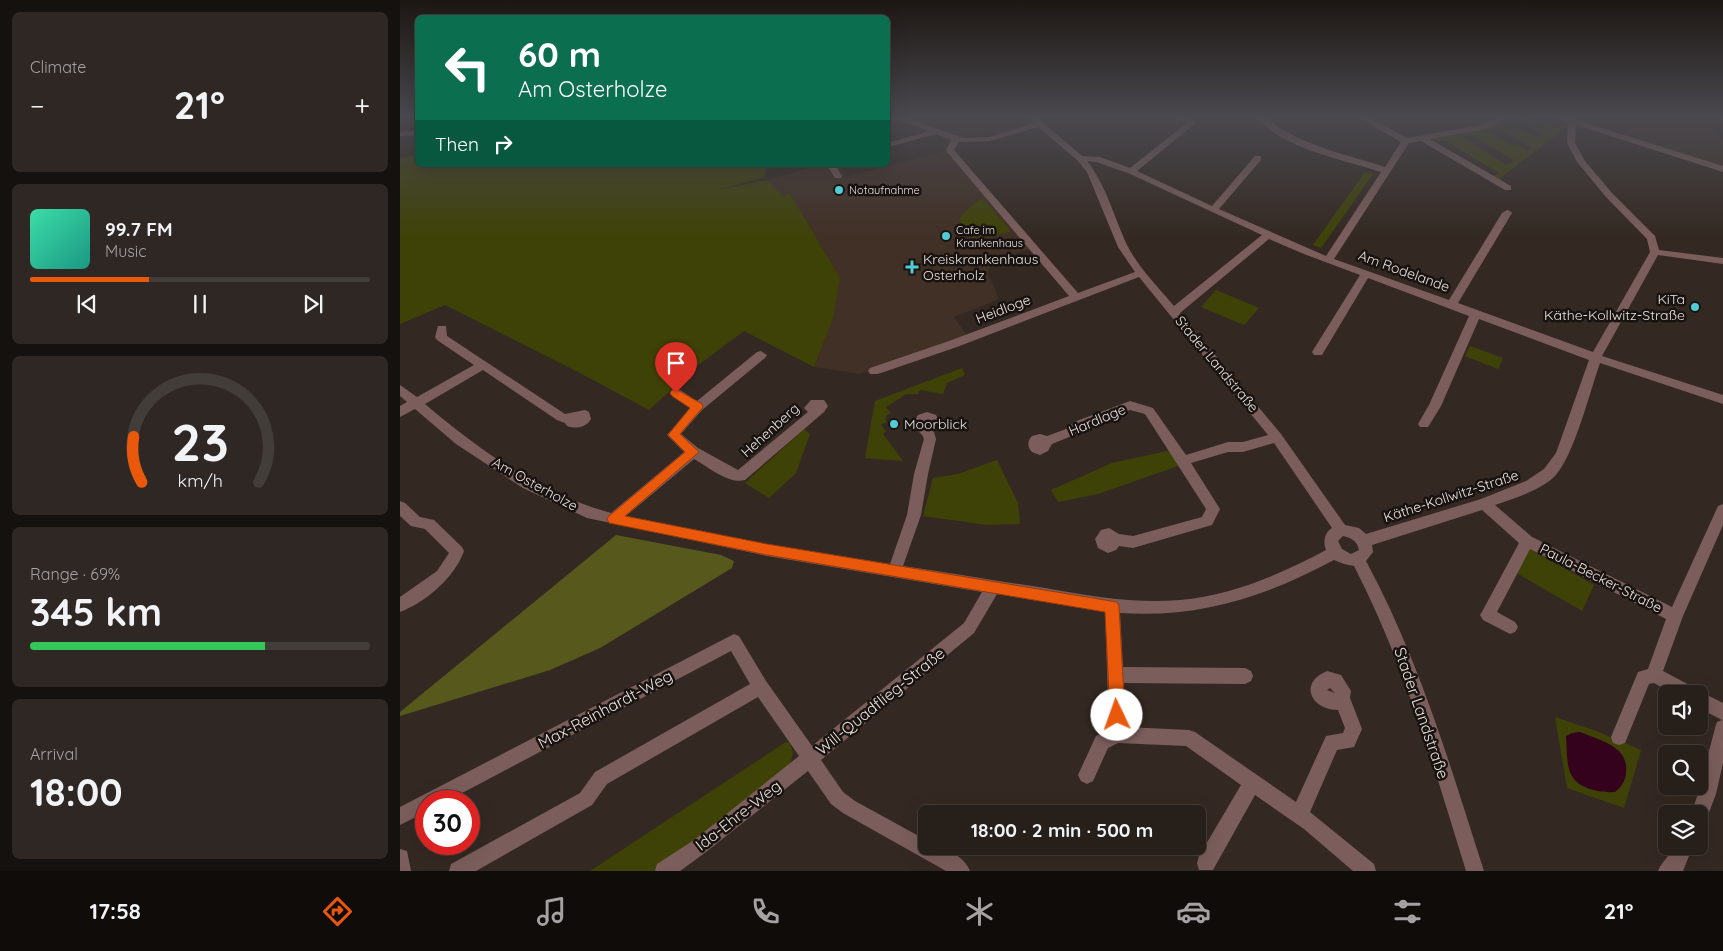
<!DOCTYPE html>
<meta charset="utf-8">
<style>
:root{--surface:#271f1a;--page:#2f2723;--text:#f1f3f6;--muted:#a4a2a2;--line:#433d39;--accent:#ea580c}
body{margin:0;font-family:Quicksand,sans-serif;background:var(--page);color:var(--text);height:100vh;display:flex;flex-direction:column;font-size:19px;white-space:nowrap}
*{box-sizing:border-box;margin:0}
p{font-size:16px;color:var(--muted)}
.icon{flex:none;width:28px;height:28px;fill:none;stroke:currentColor;stroke-width:2;stroke-linecap:round;stroke-linejoin:round}
.map{position:relative;flex:1;overflow:hidden}
.sheet{display:flex;flex-direction:column;gap:12px;padding:12px;background:#15110e;width:400px}
.sheet>*{flex:none}
.hud{position:absolute;left:15px;top:15px;width:475px;height:152px;border-radius:8px;box-shadow:0 5px 20px #0002,0 0 0 1px var(--line);background:#0b6e4f;color:#fff;overflow:hidden}
.controls{position:absolute;left:1258px;top:685px;display:grid;gap:10px}
.controls a{display:grid;place-items:center;width:50px;height:50px;border-radius:8px;background:var(--surface);box-shadow:0 5px 20px #0002,0 0 0 1px var(--line);font-size:25px}
.speed{position:absolute;left:15px;top:790px;display:flex;gap:10px;font-size:25px;font-weight:700;text-align:center}
.speed>*{display:grid;place-content:center;width:65px;height:65px;border-radius:50%;background:var(--surface);box-shadow:0 5px 20px #0002,0 0 0 1px var(--line);line-height:1}
.speed .limit{border:8px solid #d22;background:#fff;color:#111}
.pin{position:absolute;display:grid;place-items:center;width:42px;height:42px;color:#fff;margin:-51px -21px;border-radius:50% 50% 50% 0;rotate:-45deg;box-shadow:0 0 5px #0007}
.pin .icon{rotate:45deg}
.me{position:absolute;width:55px;margin:-28px;rotate:357deg;stroke-linejoin:round;filter:drop-shadow(0 0 4px #0008)}
.turn{display:flex;align-items:center;gap:18px;height:105px;padding:0 20px;font-size:22px}
.turn .icon{width:65px;height:65px;stroke-width:2.5}
.turn b{display:block;font-size:35px;line-height:42px}
.then{display:flex;align-items:center;height:48px;padding:0 20px;background:#0003;gap:10px;font-size:19px}
.big{font-size:38px;font-weight:700;line-height:1.1}
.sheet .widget{flex:1;display:flex;flex-direction:column;justify-content:center;gap:8px;min-width:0;padding:0 18px;border-radius:8px;background:var(--page)}
.sheet .dial{align-items:center;gap:0}
.dial svg{height:130px;overflow:visible;fill:none;stroke:var(--line);stroke-width:7;stroke-linecap:round;text-anchor:middle}
.dial text{fill:var(--text);stroke:none}
.song{display:flex;align-items:center;gap:15px}
.cover{width:60px;height:60px;border-radius:8px;background:linear-gradient(135deg,hsl(160 70% 55%),hsl(170 70% 35%))}
.played{height:5px;border-radius:2px;background:linear-gradient(90deg,var(--accent) 35%,var(--line) 35%)}
.keys{display:flex;justify-content:space-around;direction:ltr}
.heat{display:flex;justify-content:space-between;align-items:center;font-size:28px;direction:ltr}
.charge{height:8px;border-radius:4px;background:linear-gradient(90deg,#34c759 69%,var(--line) 0)}
.trip{position:absolute;left:518px;top:805px;width:288px;height:50px;border-radius:8px;background:var(--surface);box-shadow:0 5px 20px #0002,0 0 0 1px var(--line);font-weight:700;line-height:50px;text-align:center}
.tabs{display:flex;height:80px;justify-content:space-around;align-items:center;background:#100c0a;color:var(--muted)}
.tabs .icon{width:35px;height:35px}
.tabs .on{color:var(--accent)}
.tabs b{font-size:22px;color:var(--text)}
main{display:flex;flex:1;min-height:0}
.map>svg:first-child{display:block}
.built{fill:#413025}
.green{fill:#3f4207}
.forest{fill:#56591b}
.water{fill:#34021d}
.lines{fill:none;stroke-linecap:round;stroke-linejoin:round}
.minor{fill:#7b5e5c;fill-rule:evenodd}
.major{fill:#c98f8b;fill-rule:evenodd}
.route{fill:#ea580c;stroke:#983908}
.poi-dot{fill:#51ccd4;stroke:#181310;stroke-width:2}
.labels{text-anchor:middle;stroke-width:5;stroke-linejoin:round;paint-order:stroke}
.far-poi-label{font-size:11px;fill:#e8e0dc;stroke:#181310;text-anchor:start}
.poi-label{font-size:14px;fill:#e8e0dc;stroke:#181310;text-anchor:start}
.street-label{font-size:14px;fill:#e8e0dc;stroke:#181310}
.near-street-label{font-size:16px;fill:#e8e0dc;stroke:#181310}
</style>
<main>
<section class="sheet">
<div class="widget"><p>Climate</p>
<div class="heat"><a>−</a><b class="big">21°</b><a>+</a></div>
</div>
<div class="widget">
<div class="song"><i class="cover"></i><div><b>99.7 FM</b><p>Music</p></div></div>
<div class="played"></div>
<div class="keys"><svg class="icon" aria-label="previous" viewBox="0 0 24 24"><path d="M18 5L8 12l10 7zM5 5v14"/></svg><svg class="icon" aria-label="pause" viewBox="0 0 24 24"><path d="M8 5v14M16 5v14"/></svg><svg class="icon" aria-label="next" viewBox="0 0 24 24"><path d="M6 5l10 7-10 7zM19 5v14"/></svg></div>
</div>
<div class="widget dial"><svg viewBox="0 0 100 80">
<path d="M14 69A42 42 0 1 1 86 69"/>
<path d="M14 69A42 42 0 0 1 9 41" stroke="#ea580c"/>
<text x="50" y="56" font-size="32" font-weight="700">23</text>
<text x="50" y="72" font-size="11">km/h</text>
</svg></div>
<div class="widget"><p>Range · 69%</p><b class="big">345 km</b><div class="charge"></div></div>
<div class="widget"><p>Arrival</p><b class="big">18:00</b></div>
</section>
<div class="map">
<svg width="1323" height="871" viewBox="0 0 1323 871">
<rect width="100%" height="100%" fill="#342922"/>
<g class="built">
<path d="M548,115H617L621,122L616,128L599,134L563,137L550,133L540,126Z"/>
<path d="M1226,115H1305L1323,141V169L1220,137Z"/>
<path d="M546,151L630,249L591,261L588,274L599,299L554,317L569,338L459,374L414,367L433,318L383,196L367,180L421,165H438L445,177Z"/>
</g>
<g class="green">
<path d="M1123,116L1164,129L1098,180L1088,175L1093,176L1099,173L1044,140L1038,142L1031,139L1058,134L1106,165L1115,161L1071,135L1064,137L1060,134L1085,129L1114,147L1118,145L1127,150L1132,148L1098,128L1090,131L1087,129L1107,122L1131,135L1133,134L1138,137L1143,135L1118,120L1111,123L1108,121Z"/>
<path d="M17,155L18,165H366L365,177L318,190L367,180L383,196L390,194L440,278L433,318L414,367L344,331L297,366L249,410L180,373L45,305L0,324V158Z"/>
<path d="M965,172L973,174L921,248L913,245Z"/>
<path d="M582,198L610,230L609,232L585,237H573L561,224L560,216Z"/>
<path d="M816,290L859,308L844,325L801,307Z"/>
<path d="M1070,346L1103,358L1098,369L1065,356Z"/>
<path d="M562,368L565,375L547,383L543,394L520,390L518,394H506L486,407L491,413L487,415L485,419L487,422L481,425L486,431L483,434L503,461L465,458L475,401Z"/>
<path d="M404,429L410,434L396,473L369,498L345,483Z"/>
<path d="M772,450L781,465L698,494L658,502L651,490L712,463Z"/>
<path d="M597,460L618,503L620,524L587,525L523,516L533,478L558,474Z"/>
<path d="M1128,548L1194,585L1182,611L1115,572Z"/>
<path d="M1155,717L1196,731L1241,750L1224,808L1167,788Z"/>
<path d="M386,742L390,743L393,753L390,765L295,843L287,845L254,871H190Z"/>
</g>
<path class="forest" d="M216,535L321,555L334,561L332,568L200,648L150,670L0,716V712Z"/>
<path class="water" d="M1180,732C1199,740 1229,746 1226,772C1226,780 1221,788 1215,792C1200,793 1176,789 1170,772C1166,762 1167,747 1166,736L1172,733Z"/>
<g class="lines">
<g class="minor">
<path d="M488,115H498L564,138L589,137L634,123L625,115H634L682,156L700,157L730,168L787,123L768,115H780L797,122L737,171L812,206L855,156H861V160L819,209L926,256L981,172C940,158 884,150 854,115H863C897,145 942,153 985,167L1001,142L954,115H964L1007,138L1081,125L1107,115H1118L1086,129L1030,139L1111,186V190H1105L1021,141L1009,143L934,259L1049,300L1102,213L1107,210L1110,211L1112,213L1058,303L1193,352L1250,252L1247,239L1206,197L1177,162L1167,143L1168,123L1148,115L1168,117V115H1176V120L1323,166V172L1176,125L1175,143L1185,161L1212,193L1255,236L1259,250L1323,258V264L1258,255L1202,356L1323,395V404L1200,363C1190,391 1174,457 1154,477C1139,491 1114,498 1095,505L1132,537L1272,607L1318,506L1323,504V525L1283,616L1263,671L1295,688L1296,692L1299,691L1323,703V763L1316,794L1305,823L1299,826V814H1291L1298,794L1315,728L1317,722L1322,720L1299,708V694H1273L1254,683L1249,684L1225,743L1219,745L1213,743L1211,737L1238,672L1248,669L1266,619L1130,549L1097,612L1115,622L1118,627L1115,632L1110,634L1083,620L1080,615L1083,610L1119,543L1082,510L972,545L973,552L966,561C1019,659 1050,765 1084,871H1066C1034,767 1004,663 954,566L944,564L934,560C865,597 800,618 720,613L723,667L845,668L851,671L853,676L851,681L845,684L724,683L726,727L789,730L795,732L896,802L926,736L943,733L945,728L938,710C911,710 898,683 927,671L941,675L951,691L950,698L962,729L954,747L937,750L910,812L974,864L976,871H953L904,829L855,795L813,870H799L797,863L799,856L841,785L786,746L718,743L708,748L693,781L687,784L681,781L678,775L696,736L709,730L705,612L597,594L574,633L421,760L443,792L455,801L526,840V846C542,846 564,855 570,871H546L443,813L431,804L408,771L306,852L280,871H255L257,864L294,840L399,756L358,697L207,784L192,805L76,871H49L51,864L180,793L195,772L350,684L331,651L47,801H26V812L0,825V807L334,634L339,636L366,681L412,746L564,623L582,592L367,556L187,518L123,488L56,444L15,409L0,417V406L7,402L0,396V385L17,397L74,365L37,340L35,337L38,326H46L47,336L165,414L185,410L189,412L191,419C186,428 175,429 167,426L165,423L157,420L83,370L25,404C79,450 141,494 211,513L284,452L267,435L290,408L272,396L270,393L272,390H280L297,401L357,352L361,351L367,355L365,358L302,410L281,434L298,448L338,470L408,412L404,408L411,400H424L428,406L424,412L345,480C329,485 307,466 294,459L226,516L367,544L490,564L507,515L514,474L524,439C522,432 514,430 514,422L518,415L527,412L536,415L540,424L534,432L536,439L528,474L521,515L503,566C550,573 598,581 645,588C690,596 735,604 780,600C833,595 881,574 926,550C923,542 924,533 932,528L874,443L843,452H828L791,463L820,509L812,525L733,548L719,546L716,550L708,553L698,548L695,539L701,530L709,528L719,534L733,536L802,517L806,509L745,414L730,410L682,428L674,435L652,444L648,451L640,455L632,452C627,447 627,441 632,436L640,434L647,436L666,429L674,422L730,401L753,408L786,455L828,442H843L868,435L739,277L557,347L478,374H470L468,371L470,368L549,341L669,296L547,152L546,150L551,140L536,134L488,147V143L529,131L488,117ZM638,127L677,160L687,172L718,247L735,272L678,293L554,150L559,142L590,141ZM687,161L696,162L728,173L862,235L774,306C758,287 738,267 727,245C714,217 706,185 687,161ZM869,239L904,254L960,275L912,352L914,355H922L968,278L1069,316L1029,405L1018,424L1020,427H1028L1041,406L1079,319L1189,360L1156,453L1144,469L1126,481L1081,499L966,534L959,528L945,525L881,434L780,313ZM943,536C952,538 957,541 959,550L951,554L942,549L938,541ZM930,688L935,693L927,690Z"/>
<path d="M18,131V135L0,136V132Z"/>
<path d="M427,165H435L442,176L441,178H435Z"/>
<path d="M0,501L5,503L20,517L34,520L62,547L64,551C55,577 26,602 0,612V597L37,571L49,553L25,529L11,526L0,516Z"/>
<path d="M1274,846H1293L1283,871H1258C1262,861 1269,858 1274,846Z"/>
<path d="M0,849L7,851L11,871H0Z"/>
</g>
<path class="major" d="M1316,115H1323V120Z"/>
</g>
<linearGradient id="sky" x2="0" y2="1"><stop stop-color="#1d1713"/><stop offset="0.49" stop-color="#4a494f"/><stop offset="1" stop-color="#4a494f" stop-opacity="0"/></linearGradient>
<rect width="1323" height="237" fill="url(#sky)"/>
<path class="route" d="M276,389L302,404L303,407L280,434L299,452L225,516L367,544L717,602L719,606L725,715L723,720L717,722L712,720L710,715L705,612L367,555L209,523L207,519L209,516L285,452L268,435L290,408L272,396L270,393L272,390Z"/>
<g class="poi-dot">
<circle cx="439" cy="190" r="5"/>
<circle cx="546" cy="236" r="5"/>
<path d="M509.5 259.5h5v5h5v5h-5v5h-5v-5h-5v-5h5z"/>
<circle cx="1295" cy="307" r="5"/>
<circle cx="494" cy="424" r="5"/>
</g>
<g class="labels">
<g class="far-poi-label">
<text x="449" y="194">Notaufnahme</text>
<text x="556" y="234">Cafe im<tspan x="556" dy="13">Krankenhaus</tspan></text>
</g>
<g class="poi-label">
<text x="523" y="264">Kreiskrankenhaus<tspan x="523" dy="16">Osterholz</tspan></text>
<text x="1285" y="304" text-anchor="end">KiTa<tspan x="1285" dy="16">Käthe-Kollwitz-Straße</tspan></text>
<text x="504" y="429">Moorblick</text>
</g>
<g class="street-label">
<text transform="translate(1004 271) rotate(20)" y="5">Am Rodelande</text>
<text transform="translate(603 309) rotate(-21)" y="5">Heidloge</text>
<text transform="translate(817 364) rotate(50)" y="5">Stader Landstraße</text>
<text transform="translate(697 420) rotate(-23)" y="5">Hardlage</text>
<text transform="translate(370 430) rotate(-42)" y="5">Hehenberg</text>
<text transform="translate(135 484) rotate(29)" y="5">Am Osterholze</text>
<text transform="translate(1051 496) rotate(-18)" y="5">Käthe-Kollwitz-Straße</text>
<text transform="translate(1201 578) rotate(27)" y="5">Paula-Becker-Straße</text>
</g>
<g class="near-street-label">
<text transform="translate(480 701) rotate(-39)" y="6">Will-Quadflieg-Straße</text>
<text transform="translate(205 709) rotate(-28)" y="6">Max-Reinhardt-Weg</text>
<text transform="translate(1022 713) rotate(71)" y="6">Stader Landstraße</text>
<text transform="translate(338 815) rotate(-38)" y="6">Ida-Ehre-Weg</text>
</g>
</g>
</svg>
<div class="controls">
<a><svg class="icon" aria-label="sound" viewBox="0 0 24 24"><path d="M4 9h4l5-4v14l-5-4H4zM17 9q2 3 0 6"/></svg></a>
<a><svg class="icon" aria-label="search" viewBox="0 0 24 24"><circle cx="10" cy="10" r="6"/><path d="M15 15l6 6"/></svg></a>
<a><svg class="icon" aria-label="layers" viewBox="0 0 24 24"><path d="M12 4l9 5-9 5-9-5zM3 14l9 5 9-5"/></svg></a>
</div>
<div class="speed"><div class="limit">30</div></div>
<div class="pin" style="left:276px;top:393px;background:#d93025"><svg class="icon" aria-label="arrive" viewBox="0 0 24 24"><path d="M6 21V4h12l-3 4 3 4H6"/></svg></div>
<svg class="me" style="left:717px;top:715px" viewBox="-20 -20 40 40"><circle r="19" fill="#fff"/><path d="M0-13L10 11 0 6-10 11z" fill="#ea580c"/></svg>
<div class="trip">18:00 · 2 min · 500 m</div>
<div class="hud">
<div class="turn"><svg class="icon" aria-label="left" viewBox="0 0 24 24"><path d="M17 20v-9H6M10 6l-5 5 5 5"/></svg><div><b>60 m</b>Am Osterholze</div></div>
<div class="then">Then<svg class="icon" aria-label="right" viewBox="0 0 24 24"><path d="M7 20v-9h11M14 6l5 5-5 5"/></svg></div>
</div>
</div>
</main>
<nav class="tabs">
<b>17:58</b>
<svg class="icon on" aria-label="directions" viewBox="0 0 24 24"><path d="M12 3l9 9-9 9-9-9zM9 14v-3h6M13 9l2 2-2 2"/></svg>
<svg class="icon" aria-label="music" viewBox="0 0 24 24"><path d="M9 18V5l10-2v13"/><circle cx="6" cy="18" r="3"/><circle cx="16" cy="16" r="3"/></svg>
<svg class="icon" aria-label="phone" viewBox="0 0 24 24"><path d="M5 4h4l2 5-3 2q2 4 5 5l2-3 5 2v4C11 20 4 13 5 4z"/></svg>
<svg class="icon" aria-label="climate" viewBox="0 0 24 24"><path d="M12 3v18M4 7l16 10M4 17L20 7"/></svg>
<svg class="icon" aria-label="car" viewBox="0 0 24 24"><path d="M5 17H2v-5l4-1 3-4h7l3 4 3 1v5h-3M9 17h6M6 11h13"/><circle cx="7" cy="17" r="2"/><circle cx="17" cy="17" r="2"/></svg>
<svg class="icon" aria-label="filters" viewBox="0 0 24 24"><path d="M4 7h16M4 17h16"/><circle cx="9" cy="7" r="2"/><circle cx="15" cy="17" r="2"/></svg>
<b>21°</b>
</nav>
